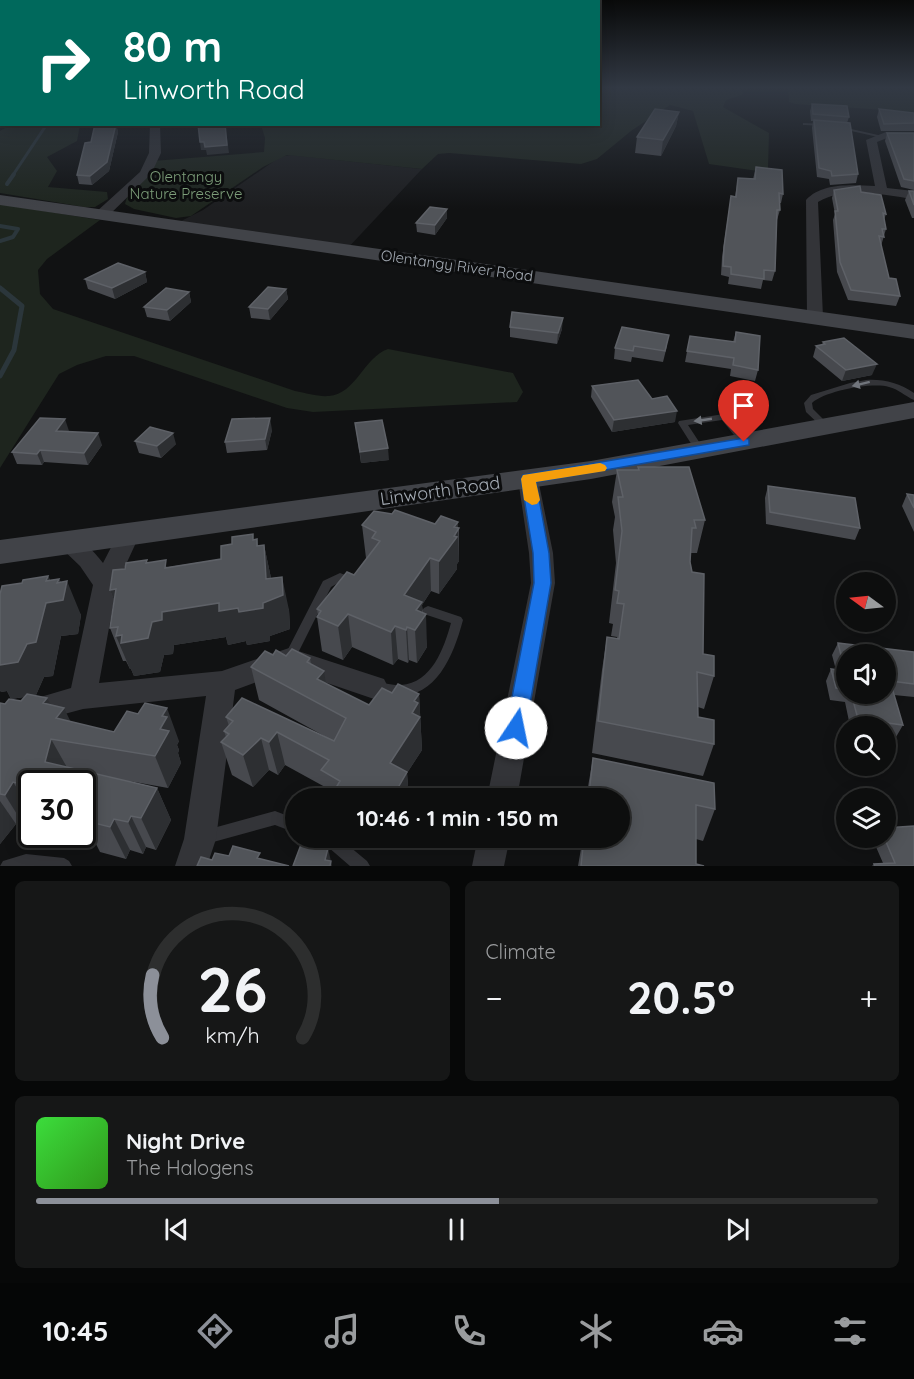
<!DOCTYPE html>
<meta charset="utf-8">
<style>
:root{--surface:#0d0e0e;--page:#161717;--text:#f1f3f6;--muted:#9a9c9e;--line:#2d2e2e;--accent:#8c9099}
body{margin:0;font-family:Quicksand,sans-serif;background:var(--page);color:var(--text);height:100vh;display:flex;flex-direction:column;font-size:22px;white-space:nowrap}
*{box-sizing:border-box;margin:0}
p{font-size:20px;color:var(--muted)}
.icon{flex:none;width:33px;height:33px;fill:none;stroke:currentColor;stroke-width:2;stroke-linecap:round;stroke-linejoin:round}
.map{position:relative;height:866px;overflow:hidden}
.sheet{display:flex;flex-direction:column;gap:15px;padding:15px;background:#070808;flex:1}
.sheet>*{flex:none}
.hud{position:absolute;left:0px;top:0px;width:600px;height:126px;box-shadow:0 3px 15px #0003,0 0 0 2px var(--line);background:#00695c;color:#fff;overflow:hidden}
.needle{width:39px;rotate:285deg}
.controls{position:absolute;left:836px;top:572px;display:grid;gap:12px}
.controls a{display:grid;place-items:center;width:60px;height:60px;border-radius:50%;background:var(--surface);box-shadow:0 3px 15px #0003,0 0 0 2px var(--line);font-size:30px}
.speed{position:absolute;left:18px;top:770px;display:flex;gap:12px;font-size:30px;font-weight:700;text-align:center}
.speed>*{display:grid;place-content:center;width:78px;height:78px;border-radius:50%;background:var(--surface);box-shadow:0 3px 15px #0003,0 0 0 2px var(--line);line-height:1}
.speed .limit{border:3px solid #111;border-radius:9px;background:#fff;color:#111}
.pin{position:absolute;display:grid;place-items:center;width:51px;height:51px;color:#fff;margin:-62px -26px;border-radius:50% 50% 50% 0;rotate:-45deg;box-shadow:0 0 6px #0007}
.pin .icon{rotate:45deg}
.me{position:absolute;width:66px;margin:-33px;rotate:11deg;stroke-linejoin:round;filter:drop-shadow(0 0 4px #0008)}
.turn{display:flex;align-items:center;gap:21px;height:126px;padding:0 24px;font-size:27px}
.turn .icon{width:78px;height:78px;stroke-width:2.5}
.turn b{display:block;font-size:42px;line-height:51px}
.big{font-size:45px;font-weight:700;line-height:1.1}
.sheet .widget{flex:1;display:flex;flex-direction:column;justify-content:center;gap:9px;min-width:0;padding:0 21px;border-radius:9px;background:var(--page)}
.sheet .dial{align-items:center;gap:0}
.dial svg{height:156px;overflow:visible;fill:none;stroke:var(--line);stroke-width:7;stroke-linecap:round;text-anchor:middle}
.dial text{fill:var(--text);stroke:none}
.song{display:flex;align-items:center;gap:18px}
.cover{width:72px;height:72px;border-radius:9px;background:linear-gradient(135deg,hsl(120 70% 55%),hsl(110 70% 35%))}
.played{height:6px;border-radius:3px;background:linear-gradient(90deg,var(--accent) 55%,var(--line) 55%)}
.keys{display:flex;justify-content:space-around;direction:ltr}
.heat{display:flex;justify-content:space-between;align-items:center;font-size:33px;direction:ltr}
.sheet .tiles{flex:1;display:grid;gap:15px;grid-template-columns:1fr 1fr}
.widget:last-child{grid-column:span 2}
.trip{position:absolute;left:285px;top:788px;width:345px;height:60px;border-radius:30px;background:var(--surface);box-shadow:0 3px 15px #0003,0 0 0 2px var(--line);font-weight:700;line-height:60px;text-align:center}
.dock{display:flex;height:96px;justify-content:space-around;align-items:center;background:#050606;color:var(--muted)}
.dock .icon{width:42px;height:42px}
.dock .on{color:var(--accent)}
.dock b{font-size:27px;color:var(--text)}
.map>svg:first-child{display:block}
.built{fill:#1d1e20}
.green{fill:#1e251e}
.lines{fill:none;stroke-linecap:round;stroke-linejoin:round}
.stream-far2{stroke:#2b363b;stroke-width:3}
.stream-far1{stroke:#2b363b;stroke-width:4}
.stream{stroke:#2b363b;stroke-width:5}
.service{fill:#333438;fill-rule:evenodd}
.minor{fill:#333438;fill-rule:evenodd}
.secondary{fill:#414348;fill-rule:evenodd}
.wall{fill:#47494e;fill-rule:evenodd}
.shaded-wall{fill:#2d2f32}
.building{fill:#515459;stroke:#5e6167;stroke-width:1.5}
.oneway{fill:#71757c}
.route{fill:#1a73e8;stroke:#114b97;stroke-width:1.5}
.slow{fill:#f59e0b}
.labels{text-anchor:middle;stroke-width:6;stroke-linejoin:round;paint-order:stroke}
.far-park-label{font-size:15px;fill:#7d9e7a;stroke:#0c0d0e}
.far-street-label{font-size:15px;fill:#a3aab3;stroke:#0c0d0e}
.street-label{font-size:18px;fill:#a3aab3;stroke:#0c0d0e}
</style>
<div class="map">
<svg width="914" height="866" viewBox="0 0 914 866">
<rect width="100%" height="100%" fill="#111213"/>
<path class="built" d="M290,155L422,169L346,250L173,225L203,210L280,157Z"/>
<g class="green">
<path d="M599,87H744L742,95L726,100L723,107L769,133L768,168L758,171L709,164L693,111L670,105L631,131L597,159L581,164L449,153L438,154L422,169L287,155L263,167L191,216L176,218L134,209L125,204L129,190L153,161L264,152L265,138L261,125L598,124Z"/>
<path d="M788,87H914V112L795,104L789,102Z"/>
<path d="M12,124L80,125L77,141L47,157L57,171L48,187L107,192L108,199L95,207H84L0,193V131Z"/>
<path d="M0,204L100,220L47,259L38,270L40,294L53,309L295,391C306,393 319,397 329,396C356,394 364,357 388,349L513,373L523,392L517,402L313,412L287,408L134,356H106L77,365L59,374L0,468Z"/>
</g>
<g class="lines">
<path class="stream-far2" d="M13,175L47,124"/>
<g class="stream-far1">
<path d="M7,184L14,174"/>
<path d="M0,226L18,229L13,237L0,241"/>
</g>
<path class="stream" d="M0,288L22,306L14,350L0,376"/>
<g class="service">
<path d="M803,123L823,124L825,125L823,126L805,125H803Z"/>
<path d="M838,126L878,135L880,136L878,137L838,128Z"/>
<path d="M866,380C884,379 899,383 914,393V400C905,396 898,389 889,387C872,382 825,391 812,403L813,409L831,427L827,430L824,429L806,412L804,403L811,395L850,383Z"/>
<path d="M724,414L727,415L747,440L749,442L747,444H741L722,420L688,425L705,451L703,453H697L678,423L679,421Z"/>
<path d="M340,573L356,579L358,582L356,585L352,586L340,582L331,587L293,663L289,664L285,663L283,659L323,581Z"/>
<path d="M428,606L461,617L463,620C451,665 429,711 373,692L371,688L373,684C382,681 391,686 401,685C432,683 444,648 451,623L424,614L422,611L424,608Z"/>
<path d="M275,811L296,819V833L275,825L206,844L201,842L199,837L201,832L206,830Z"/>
<path d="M315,837H338L367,861L370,866H350L328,847L317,842Z"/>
<path d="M26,854L64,858L69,861L72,866H0L3,861Z"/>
</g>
<g class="minor">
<path d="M150,124H160L161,153L151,174L105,219H95V213L140,172L149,153Z"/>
<path d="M886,132L914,133V139L887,138L877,142L887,188L914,191V199C883,195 847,185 818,202L823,317L821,320H809L807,317L806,200C822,182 853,185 875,186L866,140Z"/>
<path d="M528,472L535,474L538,479L553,553L555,583L517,798H487L531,583L529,553L518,479L521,474Z"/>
<path d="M129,526L137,528L140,534L117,584L99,683L222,671L289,648L384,679L388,687L384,695L374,699L289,670L235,690L216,839L207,866H175L184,839L206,696L83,709L31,723L0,735V709L71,688L93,585L80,566L55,542L58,536C76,531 93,550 103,563L121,528Z"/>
<path d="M478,837H510L504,866H472Z"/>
</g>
<g class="secondary">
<path d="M0,195L914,325V339L0,205Z"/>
<path d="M914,402V418L591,479L0,564V540L591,461Z"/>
</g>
</g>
<g class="wall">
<path d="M812,104L849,117L847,123L858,174L856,183L830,185L829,179L817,177L812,128L813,121H811L810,111Z"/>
<path d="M879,109L914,113V131H881L877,117Z"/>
<path d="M679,112L676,126L661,156L635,153L637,137Z"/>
<path d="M95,124H116L118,132L109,171L92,185L79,184L77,175L91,142Z"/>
<path d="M887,133H914V190L901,187L885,141Z"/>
<path d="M756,167L783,194L781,203H779L780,210L777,220L775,271L772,281L763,280L761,289L728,284L729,277L721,275L722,257L731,196L735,197L738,178L753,179Z"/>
<path d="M834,190L861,192L886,214L884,220L886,229L881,246L889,278L900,296L896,306L848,300L837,272L833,220L835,214L832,198Z"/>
<path d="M909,191H914V218H912L905,200Z"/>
<path d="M447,209V218L435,235L417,232L416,223Z"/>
<path d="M145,272L147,282L115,299L88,289L85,279Z"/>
<path d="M286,289L288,299L270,320L251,318L249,307Z"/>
<path d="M189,292L191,302L170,321L147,317L144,307Z"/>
<path d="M510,327L562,329L557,344L510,337Z"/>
<path d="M622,327L667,346L663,362L632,357L631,362L614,359L615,348Z"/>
<path d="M736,332L758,370L755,381L730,376L731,369L685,362L690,336L733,342Z"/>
<path d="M823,342L872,375L842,381L813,357L816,346L822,345Z"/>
<path d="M592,386L652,399L675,422L612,432L591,397Z"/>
<path d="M355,423L389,460L361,463Z"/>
<path d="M272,430L267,450L227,453L225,442Z"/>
<path d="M68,431L102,445L88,465L44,462L42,465L17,464L12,452L69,431Z"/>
<path d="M135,441L176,444L161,458L139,453Z"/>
<path d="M638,467L705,520L697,553H691L690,562L703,654L714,676L704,709L698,707V717L714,744L703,776L592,753L602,670L607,637L617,638V637L611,636L613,624L609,623L616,563L613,530L615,517L612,502L617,470H638Z"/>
<path d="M768,486L860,528L855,540L766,524L765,498Z"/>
<path d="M907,494L914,495V532L902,506Z"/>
<path d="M435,524L459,528V561L457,564V569L439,594L431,591L422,605L427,647L417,663L409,660L408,663L398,659L393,665L352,647L343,660L322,651L317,617L318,616L317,609L354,575L367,558H366L362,525Z"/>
<path d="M257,539L258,546L264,545L271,578L289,610L290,629L270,636V641L247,645L246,641L228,645L226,637L174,645L173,654L164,655L160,672L134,676L131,669H130L126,661H123L110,628L114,600L110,590L125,569L148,563L168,567L221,559L232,544Z"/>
<path d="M48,576L50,580L59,579L81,615L78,634L61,636L53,676L44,677L36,695L34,696L50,705L71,722L114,732L179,741L177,745L179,750L178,753L181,763L168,788L129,781L157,788L171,820L156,850L146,847L143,854L130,850L126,859L100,852L96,844L83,841L79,834H82V783H32V817L25,827L16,824L0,844V703L5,704L11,699L7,691L1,692L0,690V594L22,583ZM24,697L21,701L11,699Z"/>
<path d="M838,643L914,652V697L894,695L903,725L896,737L885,735V726H850L845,702L830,700L826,681L831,669L836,670L832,655ZM846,654L885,693H846Z"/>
<path d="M273,655L310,658L311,664L326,684L369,705L392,693L419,694L422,750L407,773L409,798H327L325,787L285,765L278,775L269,770L253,787L232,775L221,742L226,737L224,731L229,726L226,717L326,737L259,700L251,667Z"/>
<path d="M593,758L715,809L703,841L696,839V864L704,866H578L583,837H620V798H586Z"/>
<path d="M874,837H884L914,866H872L874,864L883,863L873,840Z"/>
</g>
<g class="shaded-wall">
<path d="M679,112L676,126L661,156L663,140Z"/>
<path d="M116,124L118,132L109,171L92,185L90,176Z"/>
<path d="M225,124L229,153L207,155L206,150H201L200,142Z"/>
<path d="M447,209V218L435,235V225Z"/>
<path d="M145,272L147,282L115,299L112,288Z"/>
<path d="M286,289L288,299L270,320L268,309Z"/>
<path d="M189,292L191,302L170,321L167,310Z"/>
<path d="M563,318L562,329L557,344L558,333Z"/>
<path d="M877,364L872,375L842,381L846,370Z"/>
<path d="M677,411L675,422L612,432L614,420Z"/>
<path d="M270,418L272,430L267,450L265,439Z"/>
<path d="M65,419L69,431L60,442L56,431Z"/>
<path d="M98,433L102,445L88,465L84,453Z"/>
<path d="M173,433L176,444L161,458L157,446Z"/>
<path d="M388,448L389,460L361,463L360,452Z"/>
<path d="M40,450L44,462L42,465L37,454Z"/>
<path d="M458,522L459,561L457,564V569L439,594V561L454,527Z"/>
<path d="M264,545L271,578L282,577L289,610L290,629L270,636V641L247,645L246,641L228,645L226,637L174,645L173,654L164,655L160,672L134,676L131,669H130L116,636L152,622L162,612L219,603H263L266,579Z"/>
<path d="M430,558L431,591L422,605V619L426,614L427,647L417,663L415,630L404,595Z"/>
<path d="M48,576L59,601L57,583L59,579L65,593L67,581L81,615L78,634L61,636L53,676L44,677L36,695L11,699L7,691L1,692L0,690V664L46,581Z"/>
<path d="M116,589L123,623L110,590Z"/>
<path d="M348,614L352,647L343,660L338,626Z"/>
<path d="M395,626L398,659L393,665L391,632Z"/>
<path d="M407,627L409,660L408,663L406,630Z"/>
<path d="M324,671L329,704L317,679Z"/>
<path d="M419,694L422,750L407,773L409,798H392L390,763L414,701Z"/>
<path d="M47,698L57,717L64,708L80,741L63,733L43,703Z"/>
<path d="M167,708L179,741L177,745L179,750L178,753L181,763L168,788L155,756L162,716Z"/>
<path d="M277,732L285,765L278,775L269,742Z"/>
<path d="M261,738L269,770L253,787L243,755Z"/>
<path d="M51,739L69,771L45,762Z"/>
<path d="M13,782L32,811V817L25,827L5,795Z"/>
<path d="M157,788L171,820L156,850L141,818Z"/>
<path d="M0,801L16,824L0,844Z"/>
<path d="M131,816L146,847L143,854L128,822Z"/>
<path d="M114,819L130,850L126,859L110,827Z"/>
<path d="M328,848L332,866H326L325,860Z"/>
</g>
<g class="building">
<path d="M812,104L847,106L849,117L813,114Z"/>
<path d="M655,109L679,112L663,140L637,137Z"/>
<path d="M879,109L914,113V123L884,124Z"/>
<path d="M814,120L850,123L858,174L832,176L831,171L819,168Z"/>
<path d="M95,124H116L107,162L90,176L77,175L85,143L91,142Z"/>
<path d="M198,124H225L227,145L205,147L204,142H200Z"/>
<path d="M887,133H914V181L904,179Z"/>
<path d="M756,167L782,170L783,194L779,193L780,210H777L775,271L764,270V279L731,274V267L723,266L724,247L731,196L736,197L738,178L755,179Z"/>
<path d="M860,186L861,192L881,195L886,214L883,213L886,229H882L884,237L879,236L889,278L896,279L900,296L851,290L840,262L835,211H838L834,190Z"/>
<path d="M909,191H914V205Z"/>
<path d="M430,207L447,209L435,225L416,223Z"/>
<path d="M118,263L145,272L112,288L85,279Z"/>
<path d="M268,287L286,289L268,309L249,307Z"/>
<path d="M166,288L189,292L167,310L144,307Z"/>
<path d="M512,312L563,318L558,333L510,327Z"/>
<path d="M622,327L669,335L665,351L634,346L633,351L615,348Z"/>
<path d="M736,332L760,336L758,370L733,365L734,358L687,351L690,336L735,342Z"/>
<path d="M844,338L877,364L846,370L816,346L825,344L823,342Z"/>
<path d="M638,380L652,399L667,396L677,411L614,420L592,386Z"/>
<path d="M40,418L65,419L56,431L98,433L84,453L40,450L37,454L12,452Z"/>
<path d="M270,418L265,439L225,442L232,419Z"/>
<path d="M382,420L388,448L360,452L355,423Z"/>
<path d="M150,427L173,433L157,446L135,441Z"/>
<path d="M638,467H689L705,520H694L696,528H692L690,562L692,572L704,574L703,654L714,656V676L697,672L698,717L714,720V744L598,721L607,637L619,639L624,604L617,603L619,591L615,590L622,531L618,497H623L617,470H639Z"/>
<path d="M768,486L855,498L860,528L770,512Z"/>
<path d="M907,494L914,495V508Z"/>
<path d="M395,510L435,524L441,516L458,522L454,527L459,528L454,536L457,537L439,561L430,558L404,595L422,602L416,610L426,614L415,630L407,627L406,630L395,626L391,632L348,614L338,626L317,617L321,611L317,609L347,572L354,575L380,541L372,538L376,532L362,525L374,511L392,514Z"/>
<path d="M253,534V540L257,539V546L264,545L266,579L282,577L283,595L263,603V608L239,612L238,608L219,611V603L162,612V620L152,622L148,638L121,643L122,635L116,636L118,627L110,628L116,589L110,590L113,570L125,569L126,563L147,560L146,563L166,560L165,568L221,559V546L232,544V537Z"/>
<path d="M48,576L46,581L59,579L57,583L67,581L63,600L46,603L36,642L27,644L18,662L0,665V594L2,586L22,583L23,580Z"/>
<path d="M838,643L914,652V684L890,681L903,725L858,719L851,693H885V654H846V689L836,688L831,669L845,671Z"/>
<path d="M292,649L310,658L307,662L324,671L317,679L369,705L382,688L392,693L398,684L419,694L414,701L418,703L412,713L420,717L390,763L407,772L392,798L382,793L378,798H377L366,792L363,798H358L337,786L340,781L321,770L329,760L277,732L269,742L261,738L243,755L221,742L229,734L224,731L233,721L226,717L242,698L334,741L346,718L251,667L265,651L273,655L276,650L286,656Z"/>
<path d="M27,694L47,698L43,703L64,708L56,718L114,732L127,711L138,714L145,703L167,708L162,716L167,717L160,729L169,731L155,756L51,739L45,762L157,788L141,818L131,816L128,822L114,819L110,827L82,820L86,814L82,813V783H32V787L13,782L5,795L0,794V703L5,704L9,699L21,701Z"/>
<path d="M593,758L714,783L715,809L696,805V864L704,866H581L584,837H620V835L622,801L620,800V798H609L589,794Z"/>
<path d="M914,826V866H875L874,864L895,863L884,837H885V828Z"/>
<path d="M302,842L328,848L325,860L331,861L330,866H293Z"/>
<path d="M233,846L260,853L257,858L289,866H197L201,857L212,860L215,853L229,856Z"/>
</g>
<defs><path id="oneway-solid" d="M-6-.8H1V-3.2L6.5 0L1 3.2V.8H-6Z" transform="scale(1.5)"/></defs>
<g class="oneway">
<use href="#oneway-solid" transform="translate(861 384) rotate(166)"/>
<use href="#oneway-solid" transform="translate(703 420) rotate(172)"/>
</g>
<linearGradient id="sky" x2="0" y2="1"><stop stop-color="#090a0a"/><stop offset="0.42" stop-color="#323944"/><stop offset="1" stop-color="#323944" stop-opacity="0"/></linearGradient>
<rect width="914" height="209" fill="url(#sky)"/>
<path class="route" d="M744,438L749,439V445L536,482L549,553L551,583L526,728L523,735L516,737L509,735L506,728L534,583L533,553L521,479L523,475Z"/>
<path class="slow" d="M600,463L605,465L607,468L605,471L536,482L540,500L537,504L532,505L524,500L521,479L523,475Z"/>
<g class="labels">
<g class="far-park-label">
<text x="186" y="182">Olentangy<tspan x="186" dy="17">Nature Preserve</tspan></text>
</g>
<g class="far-street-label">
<text transform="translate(457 266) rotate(8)" y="5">Olentangy River Road</text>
</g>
<g class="street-label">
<text transform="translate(440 491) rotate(-8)" y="6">Linworth Road</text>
</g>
</g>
</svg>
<div class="controls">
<a><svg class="needle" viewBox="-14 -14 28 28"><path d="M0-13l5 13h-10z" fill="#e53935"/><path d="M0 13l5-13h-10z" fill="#9a9c9e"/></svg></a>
<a><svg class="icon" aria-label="sound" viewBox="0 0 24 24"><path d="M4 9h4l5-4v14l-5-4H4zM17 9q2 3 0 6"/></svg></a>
<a><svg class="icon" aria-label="search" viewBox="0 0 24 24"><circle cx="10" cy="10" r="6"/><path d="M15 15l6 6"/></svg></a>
<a><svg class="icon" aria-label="layers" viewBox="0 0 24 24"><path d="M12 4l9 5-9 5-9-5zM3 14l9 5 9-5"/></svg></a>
</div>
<div class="speed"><div class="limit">30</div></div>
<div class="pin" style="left:744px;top:442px;background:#d93025"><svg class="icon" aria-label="arrive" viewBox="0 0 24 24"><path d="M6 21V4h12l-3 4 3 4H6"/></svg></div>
<svg class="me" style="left:516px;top:728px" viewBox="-20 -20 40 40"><circle r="19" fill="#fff"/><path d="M0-13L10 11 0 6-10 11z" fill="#1a73e8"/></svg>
<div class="trip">10:46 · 1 min · 150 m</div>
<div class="hud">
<div class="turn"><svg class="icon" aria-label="right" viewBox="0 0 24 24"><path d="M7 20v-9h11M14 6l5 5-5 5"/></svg><div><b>80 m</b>Linworth Road</div></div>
</div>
</div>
<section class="sheet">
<div class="tiles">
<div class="widget dial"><svg viewBox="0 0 100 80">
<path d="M14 69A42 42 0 1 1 86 69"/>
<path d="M14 69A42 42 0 0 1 9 37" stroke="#8c9099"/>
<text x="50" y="56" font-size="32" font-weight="700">26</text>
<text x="50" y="72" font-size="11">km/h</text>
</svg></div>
<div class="widget"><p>Climate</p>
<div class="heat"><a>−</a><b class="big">20.5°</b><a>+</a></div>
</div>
<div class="widget">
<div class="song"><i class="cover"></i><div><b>Night Drive</b><p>The Halogens</p></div></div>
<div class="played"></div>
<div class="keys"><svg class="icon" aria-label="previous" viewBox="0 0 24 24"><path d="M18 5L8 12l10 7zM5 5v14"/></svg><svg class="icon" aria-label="pause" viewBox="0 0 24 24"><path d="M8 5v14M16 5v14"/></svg><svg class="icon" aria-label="next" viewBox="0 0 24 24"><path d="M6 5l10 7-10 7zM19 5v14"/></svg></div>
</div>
</div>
</section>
<nav class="dock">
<b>10:45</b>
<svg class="icon on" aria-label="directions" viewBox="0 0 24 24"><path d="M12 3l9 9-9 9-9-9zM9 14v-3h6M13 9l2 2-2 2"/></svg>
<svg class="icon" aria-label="music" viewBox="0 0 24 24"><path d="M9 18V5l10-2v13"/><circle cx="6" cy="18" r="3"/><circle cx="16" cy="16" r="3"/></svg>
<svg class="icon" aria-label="phone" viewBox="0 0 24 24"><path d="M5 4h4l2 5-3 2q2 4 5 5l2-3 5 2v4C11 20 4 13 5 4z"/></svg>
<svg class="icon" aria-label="climate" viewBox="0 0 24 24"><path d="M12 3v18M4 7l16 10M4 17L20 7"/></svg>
<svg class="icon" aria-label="car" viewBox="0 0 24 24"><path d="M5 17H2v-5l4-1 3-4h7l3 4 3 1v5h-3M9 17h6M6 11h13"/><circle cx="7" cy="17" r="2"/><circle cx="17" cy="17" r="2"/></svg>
<svg class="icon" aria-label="filters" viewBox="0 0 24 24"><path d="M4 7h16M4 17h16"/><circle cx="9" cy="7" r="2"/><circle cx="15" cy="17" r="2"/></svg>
</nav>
